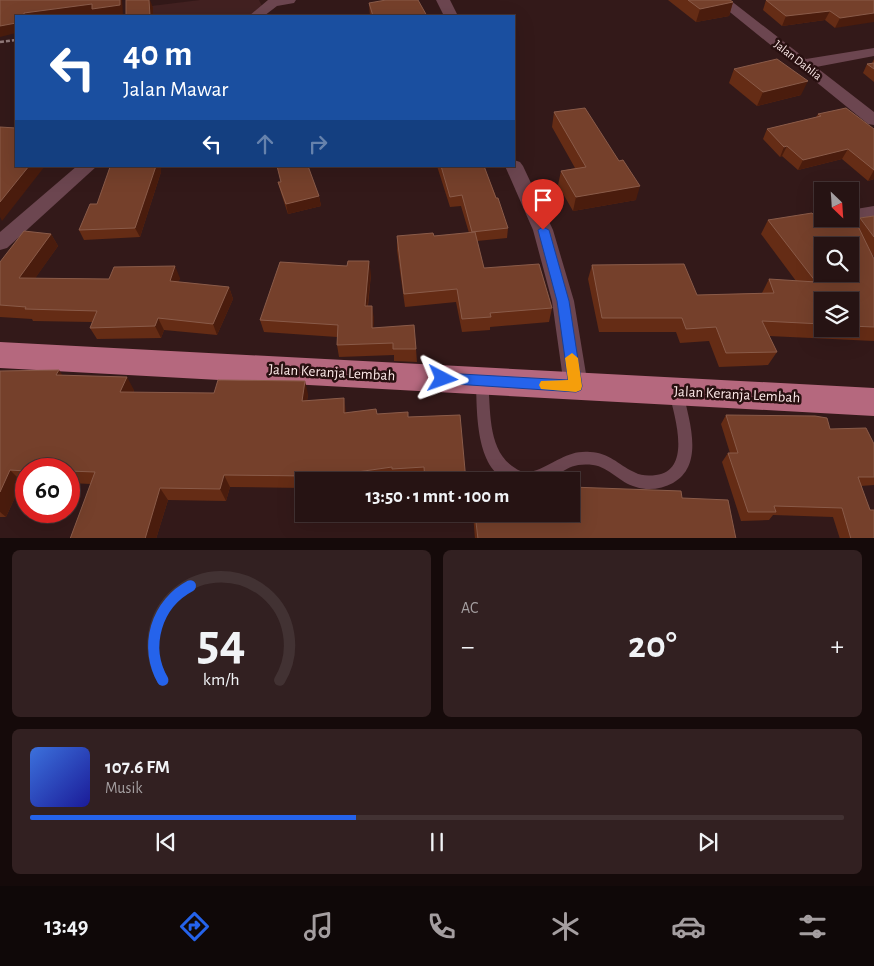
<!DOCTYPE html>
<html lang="id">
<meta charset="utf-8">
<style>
:root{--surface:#261313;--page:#322021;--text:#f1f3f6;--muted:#a49ea0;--line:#423233;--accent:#2563eb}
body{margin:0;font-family:"Alegreya Sans",sans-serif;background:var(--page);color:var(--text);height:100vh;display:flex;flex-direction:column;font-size:19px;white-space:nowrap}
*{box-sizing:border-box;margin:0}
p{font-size:16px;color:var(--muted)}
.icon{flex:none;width:28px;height:28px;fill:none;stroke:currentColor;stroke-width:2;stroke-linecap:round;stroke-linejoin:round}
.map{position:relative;height:538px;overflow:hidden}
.drawer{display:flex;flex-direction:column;gap:12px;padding:12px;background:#150a0a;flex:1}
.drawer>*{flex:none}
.banner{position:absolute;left:15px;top:15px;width:500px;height:152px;border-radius:0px;box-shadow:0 5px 20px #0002,0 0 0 1px var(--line);background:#1a4fa0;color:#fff;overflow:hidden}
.needle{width:32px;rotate:155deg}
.fabs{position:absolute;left:814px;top:182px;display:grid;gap:10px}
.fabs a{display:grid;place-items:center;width:45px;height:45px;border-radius:0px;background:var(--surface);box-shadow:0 5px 20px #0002,0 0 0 1px var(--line);font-size:25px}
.speed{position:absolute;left:15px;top:458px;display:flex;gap:10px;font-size:25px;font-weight:700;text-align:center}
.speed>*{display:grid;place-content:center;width:65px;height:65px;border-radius:50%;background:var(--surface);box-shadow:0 5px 20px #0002,0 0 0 1px var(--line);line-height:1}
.speed .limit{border:8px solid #d22;background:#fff;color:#111}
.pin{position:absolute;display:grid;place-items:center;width:42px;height:42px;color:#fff;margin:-51px -21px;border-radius:50% 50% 50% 0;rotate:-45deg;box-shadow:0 0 5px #0007}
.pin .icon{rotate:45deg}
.me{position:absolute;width:55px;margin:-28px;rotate:94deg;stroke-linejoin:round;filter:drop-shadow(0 0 4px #0008)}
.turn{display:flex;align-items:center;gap:18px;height:105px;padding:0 25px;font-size:22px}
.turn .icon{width:65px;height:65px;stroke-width:2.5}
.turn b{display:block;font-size:35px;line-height:42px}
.lanes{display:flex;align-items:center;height:48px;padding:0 25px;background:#0003;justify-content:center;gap:25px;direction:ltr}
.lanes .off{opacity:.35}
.big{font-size:38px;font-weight:700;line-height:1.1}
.drawer .tile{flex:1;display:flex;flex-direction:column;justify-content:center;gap:8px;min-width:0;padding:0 18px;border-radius:8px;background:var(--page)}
.drawer .dial{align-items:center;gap:0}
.dial svg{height:130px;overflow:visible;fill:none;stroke:var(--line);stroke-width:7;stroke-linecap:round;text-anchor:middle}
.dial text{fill:var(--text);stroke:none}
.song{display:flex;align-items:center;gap:15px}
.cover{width:60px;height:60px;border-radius:8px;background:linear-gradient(135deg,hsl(220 70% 55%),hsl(240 70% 35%))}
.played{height:5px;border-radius:2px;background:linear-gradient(90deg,var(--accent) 40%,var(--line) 40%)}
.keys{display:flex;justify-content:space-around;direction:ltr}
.heat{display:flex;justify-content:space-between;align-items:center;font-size:28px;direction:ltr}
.drawer .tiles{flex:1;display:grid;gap:12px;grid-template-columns:1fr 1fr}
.tile:last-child{grid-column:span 2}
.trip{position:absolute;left:295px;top:472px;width:285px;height:50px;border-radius:0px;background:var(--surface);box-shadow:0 5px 20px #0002,0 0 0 1px var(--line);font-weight:700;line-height:50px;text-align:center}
.menu{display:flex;height:80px;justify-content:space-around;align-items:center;background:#0f0808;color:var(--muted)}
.menu .icon{width:35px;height:35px}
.menu .selected{color:var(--accent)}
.menu b{font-size:22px;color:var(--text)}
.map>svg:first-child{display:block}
.built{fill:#422121}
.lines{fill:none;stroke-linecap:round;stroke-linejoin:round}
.path{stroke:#907979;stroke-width:2.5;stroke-dasharray:4 2;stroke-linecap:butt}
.service{fill:#6c4650;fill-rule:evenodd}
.minor{fill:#6c4650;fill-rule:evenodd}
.primary{fill:#b5687e;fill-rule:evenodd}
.wall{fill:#652c15;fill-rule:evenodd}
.shaded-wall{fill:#4a1c0d}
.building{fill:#75402b;stroke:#8a5b49;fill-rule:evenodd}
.route{fill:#2563eb;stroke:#184099}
.slow{fill:#f59e0b}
.labels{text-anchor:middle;stroke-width:5;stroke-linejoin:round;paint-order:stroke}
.far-street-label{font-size:12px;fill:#fbe8e7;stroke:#281010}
.street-label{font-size:15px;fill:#fbe8e7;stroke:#281010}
</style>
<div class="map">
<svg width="874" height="539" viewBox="0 0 874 539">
<rect width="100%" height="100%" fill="#331919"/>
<path class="built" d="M200,0H259L263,8L253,16H127V9Z"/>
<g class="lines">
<path class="path" d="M0,42L16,40"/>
<path class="service" d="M482,376L487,377L488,381C491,410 487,451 515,468C521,473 529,473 537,470C556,463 568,450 590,452C610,453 617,464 634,472C641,476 649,476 656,475C693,470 674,415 669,392L671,388L676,386L681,388L683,392C689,420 705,465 673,483C662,489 648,491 636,487C620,483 609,467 593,465C564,462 563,477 543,481C539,482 533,481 528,481C522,481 514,483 509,481C475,469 477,410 476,381L477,377Z"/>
<g class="minor">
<path d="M268,0H296L294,3L277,6L264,16H249Z"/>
<path d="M436,0H450L458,16H444Z"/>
<path d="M715,0H730L806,59L874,48V56L816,67L874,112V125L868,124Z"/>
<path d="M514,160L520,162L523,166L553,230L574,301L588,386L585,393L576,396L567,393L564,386L552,301L533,230L505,166H514Z"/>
<path d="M77,166H97L7,248L0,250V232Z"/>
<path d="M874,206V220L850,224L841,219H850V210Z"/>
</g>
<path class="primary" d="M0,342L874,388V416L0,368Z"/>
</g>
<g class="wall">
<path d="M668,0H730L733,2L729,16L696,22Z"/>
<path d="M766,0H874L835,28L825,20L782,26L763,10Z"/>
<path d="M369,3L427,16H370Z"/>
<path d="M874,59V82L863,73L867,64L872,63Z"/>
<path d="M734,69L801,95L757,106L729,83Z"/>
<path d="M554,112L636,200L573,211L558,185L561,171L575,168L552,127Z"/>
<path d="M818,114L874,129V179L868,181L842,159L798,170L782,156L780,157L763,139L767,129L816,117Z"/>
<path d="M437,166H484L508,228L507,238L477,241L484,268L552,308L549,322L490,327V330L462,332L456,302L405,307L397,250V236H434L469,233L461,206L450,207Z"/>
<path d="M161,172L140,237L84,240L79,230L97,204Z"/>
<path d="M278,182L319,196L321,206L288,214L281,193Z"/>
<path d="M874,216V257L871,253L874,259V341L769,336L777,352L768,365L719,367L709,341L680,343L676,332H599L588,279L592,265L697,295L762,293L769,279L796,281L761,234L768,220L856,223L860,218ZM822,301H850V329H822Z"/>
<path d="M51,234L58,246L35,278L109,279L180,278L178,282L229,287L233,299L217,335L164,330L161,338L97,339L90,328L92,322L33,321L32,319L0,317V262Z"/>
<path d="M371,274L368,306L374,318L373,328L416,349L417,362L394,361V355L339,357L337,345V337L264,332L260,320Z"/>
<path d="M0,371L63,375L134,390L133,393L308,394L307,401L346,411V413L408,417L460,415L425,479L394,481L393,479L375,481H304V488L230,487L226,501L168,500L156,539H70L91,484L69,483V469H26V482H22L6,517H0Z"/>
<path d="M726,415L830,429L874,444V485L861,486L874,539H840L833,517L773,515L769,520L741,521L722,462L728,453H730L721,424Z"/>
<path d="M682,498L736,539H475L473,514H571Z"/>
</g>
<g class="shaded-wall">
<path d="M120,0H122L123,14L108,16H95L94,14L76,16H24V13Z"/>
<path d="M149,0H150L153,8V16H150Z"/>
<path d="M733,2L729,16L696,22L700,9Z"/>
<path d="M830,11L825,20L782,26L786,16Z"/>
<path d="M874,13V22L835,28L840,18Z"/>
<path d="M16,23V33L0,37V26Z"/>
<path d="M808,81L801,95L757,106L763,92Z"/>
<path d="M787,146L782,156L780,157L784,147Z"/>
<path d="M848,149L842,159L798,170L803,160Z"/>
<path d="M29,166H45L2,221L0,217V202Z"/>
<path d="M156,166H161V172L140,237L135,228Z"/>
<path d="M874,170V179L868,181Z"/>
<path d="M640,186L636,200L573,211L576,197Z"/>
<path d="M319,196L321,206L288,214L286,204Z"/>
<path d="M51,234L58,246L27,290L19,278Z"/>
<path d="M369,261L371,274L366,318L365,306Z"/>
<path d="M175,266L180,278L175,293L170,281Z"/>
<path d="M229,287L233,299L217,335L213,324Z"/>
<path d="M372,306L374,318L373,340L372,328Z"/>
<path d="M158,318L164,330L161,338L155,326Z"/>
<path d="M59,370L68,383L56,375Z"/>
<path d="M127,377L134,390L128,405L120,392Z"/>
<path d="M305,381L308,394L305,414L302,401Z"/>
<path d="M344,398L346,411V426L344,413Z"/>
<path d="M10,470L22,482L6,517L0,512V492Z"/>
<path d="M224,475L230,487L226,501L220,489Z"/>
<path d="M160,488L168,500L156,539H145Z"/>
</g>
<g class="building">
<path d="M0,0H120V5L92,9V4L24,13V16H16V23L0,26Z"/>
<path d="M126,0H149L150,16H126Z"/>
<path d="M386,0H418L427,16H373L369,3Z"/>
<path d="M688,0H730L733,2L700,9Z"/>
<path d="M766,0H874V13L840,18L830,11L786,16Z"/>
<path d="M777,59L808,81L763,92L734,69Z"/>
<path d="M874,63V69L867,64Z"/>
<path d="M585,108L619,161L623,160L640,186L576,197L561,171L586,167L554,112Z"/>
<path d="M846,108L874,129V170L848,149L803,160L787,146L784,147L767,129L821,116L818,114Z"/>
<path d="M0,127L16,128V166H29L0,202Z"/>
<path d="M129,166H156L135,228L79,230L90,204H97L110,167Z"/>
<path d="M277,166H308L319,196L286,204L278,182H281Z"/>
<path d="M441,166H484L496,198H498L508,228L472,232L462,195L450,197Z"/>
<path d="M812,213L819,221L834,219H850V216H853L874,259V327L850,326V301H822V324L762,321L777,352L726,353L716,327L686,329L682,318H602L592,265L684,264L697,295L774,293L769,279L816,282L768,220ZM822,246H850V274H822Z"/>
<path d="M874,216V237L860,218Z"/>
<path d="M24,231L51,234L19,278L109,279L114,267L175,266L170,281L229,287L213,324L158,318L155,326L90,328L97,311L25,309L26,307L0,305V262Z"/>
<path d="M475,232L484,268L539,264L552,308L490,313L491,317L462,319L457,289L404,294L397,236L433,233L434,236Z"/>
<path d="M348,261H369L365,306H372V328L414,325L416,349H393V343L337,345L338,325L260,320L280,262L347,266Z"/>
<path d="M59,370L56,375L127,377L120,392L214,393L218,380L305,381L302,401L344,398V413L376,409L377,414L408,412V417L460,415L466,481H425L424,467L392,469V467L343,474V476L309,479V476L224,475L220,489L160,488L145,539H70L95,472L69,471V469H26V471L10,470L0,492V371Z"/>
<path d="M726,415L815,416L827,418L830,429L866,428L874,444V477H858L870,510H874V539H851L842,508L774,506L776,512H748L728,453H738Z"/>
<path d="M571,487L681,491L682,498L728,500L736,539H478L475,514H571Z"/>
</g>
<path class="route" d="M543,227L549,230L569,301L582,386L581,390L576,392L439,383L437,379L439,375L443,373L568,380L557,301L538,230Z"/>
<path class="slow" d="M572,353L578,358L582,386L581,390L576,392L541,389L539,385L541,381L568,380L565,358Z"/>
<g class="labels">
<g class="far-street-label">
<text transform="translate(798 60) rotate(38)" y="4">Jalan Dahlia</text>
</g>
<g class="street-label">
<text transform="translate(332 372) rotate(3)" y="5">Jalan Keranja Lembah</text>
<text transform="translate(737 394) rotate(3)" y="5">Jalan Keranja Lembah</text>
</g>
</g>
</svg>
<div class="fabs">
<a><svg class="needle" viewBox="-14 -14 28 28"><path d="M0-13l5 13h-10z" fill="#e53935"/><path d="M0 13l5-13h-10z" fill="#a49ea0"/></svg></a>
<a><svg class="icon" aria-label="search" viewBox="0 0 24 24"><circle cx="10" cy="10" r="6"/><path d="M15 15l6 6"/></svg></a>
<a><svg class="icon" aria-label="layers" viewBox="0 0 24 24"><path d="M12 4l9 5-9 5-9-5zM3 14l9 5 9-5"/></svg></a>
</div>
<div class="speed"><div class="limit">60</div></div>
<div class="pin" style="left:543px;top:230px;background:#d93025"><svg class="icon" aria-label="arrive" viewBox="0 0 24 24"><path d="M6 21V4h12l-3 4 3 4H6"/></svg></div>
<svg class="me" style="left:443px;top:379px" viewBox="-20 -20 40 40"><path d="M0-17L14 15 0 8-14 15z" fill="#2563eb" stroke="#fff" stroke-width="4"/></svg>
<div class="trip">13:50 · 1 mnt · 100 m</div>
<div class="banner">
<div class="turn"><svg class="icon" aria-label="left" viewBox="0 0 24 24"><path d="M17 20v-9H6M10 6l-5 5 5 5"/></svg><div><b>40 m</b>Jalan Mawar</div></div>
<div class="lanes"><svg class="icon" aria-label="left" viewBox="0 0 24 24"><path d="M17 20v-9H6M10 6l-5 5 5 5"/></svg><svg class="icon off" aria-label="ahead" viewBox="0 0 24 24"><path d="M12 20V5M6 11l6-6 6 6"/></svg><svg class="icon off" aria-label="right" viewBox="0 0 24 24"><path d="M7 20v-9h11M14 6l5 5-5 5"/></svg></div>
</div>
</div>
<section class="drawer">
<div class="tiles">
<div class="tile dial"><svg viewBox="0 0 100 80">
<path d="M14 69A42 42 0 1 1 86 69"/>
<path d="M14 69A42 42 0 0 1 31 11" stroke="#2563eb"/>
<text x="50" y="56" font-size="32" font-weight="700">54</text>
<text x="50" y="72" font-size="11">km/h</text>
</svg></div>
<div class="tile"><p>AC</p>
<div class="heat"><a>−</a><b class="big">20°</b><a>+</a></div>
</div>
<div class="tile">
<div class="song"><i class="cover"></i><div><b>107.6 FM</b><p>Musik</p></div></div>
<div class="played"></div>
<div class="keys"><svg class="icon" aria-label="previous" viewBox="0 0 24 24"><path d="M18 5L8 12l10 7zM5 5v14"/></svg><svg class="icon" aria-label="pause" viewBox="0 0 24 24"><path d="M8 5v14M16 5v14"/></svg><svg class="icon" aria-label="next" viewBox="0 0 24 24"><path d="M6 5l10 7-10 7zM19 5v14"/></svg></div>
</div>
</div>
</section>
<nav class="menu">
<b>13:49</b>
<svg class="icon selected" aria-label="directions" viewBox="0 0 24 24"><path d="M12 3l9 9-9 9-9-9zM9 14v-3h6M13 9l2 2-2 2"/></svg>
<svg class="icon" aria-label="music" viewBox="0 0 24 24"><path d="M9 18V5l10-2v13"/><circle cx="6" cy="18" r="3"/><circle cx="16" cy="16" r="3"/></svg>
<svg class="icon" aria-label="phone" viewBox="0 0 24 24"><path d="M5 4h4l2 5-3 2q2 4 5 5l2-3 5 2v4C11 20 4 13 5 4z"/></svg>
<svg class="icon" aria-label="climate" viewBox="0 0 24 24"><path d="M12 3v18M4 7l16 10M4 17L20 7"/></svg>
<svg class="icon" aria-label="car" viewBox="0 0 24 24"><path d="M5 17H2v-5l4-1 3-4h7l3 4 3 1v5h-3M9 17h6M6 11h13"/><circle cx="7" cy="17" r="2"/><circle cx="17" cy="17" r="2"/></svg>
<svg class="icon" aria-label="filters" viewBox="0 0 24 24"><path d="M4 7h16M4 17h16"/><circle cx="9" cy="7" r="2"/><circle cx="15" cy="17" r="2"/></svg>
</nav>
